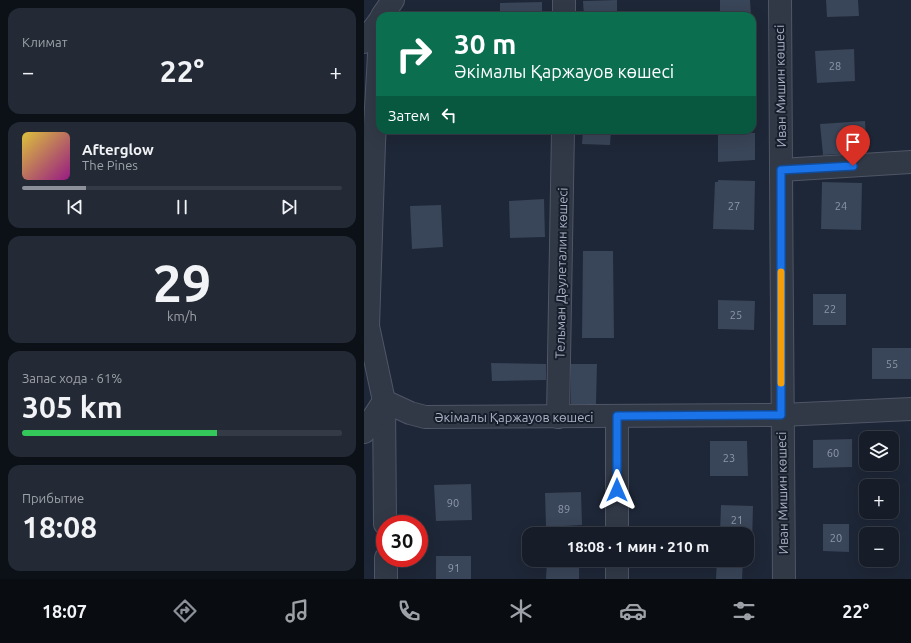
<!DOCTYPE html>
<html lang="ru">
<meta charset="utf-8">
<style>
:root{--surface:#161d29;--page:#232a35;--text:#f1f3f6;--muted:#9ea2a8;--line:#353b46;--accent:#8c9099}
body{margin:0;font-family:Ubuntu,sans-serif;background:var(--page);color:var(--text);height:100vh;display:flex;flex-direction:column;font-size:15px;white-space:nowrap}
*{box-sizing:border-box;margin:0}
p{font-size:13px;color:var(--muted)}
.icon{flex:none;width:22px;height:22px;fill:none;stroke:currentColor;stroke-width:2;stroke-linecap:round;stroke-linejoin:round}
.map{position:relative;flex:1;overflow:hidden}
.side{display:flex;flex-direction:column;gap:8px;padding:8px;background:#0c1017;width:364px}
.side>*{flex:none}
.top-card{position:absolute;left:12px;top:12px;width:380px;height:122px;border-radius:12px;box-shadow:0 4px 16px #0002,0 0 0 1px var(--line);background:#0b6e4f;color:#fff;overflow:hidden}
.controls{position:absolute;left:495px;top:431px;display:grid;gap:8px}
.controls a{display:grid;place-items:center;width:40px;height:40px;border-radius:8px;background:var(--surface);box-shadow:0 4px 16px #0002,0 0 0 1px var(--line);font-size:20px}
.speed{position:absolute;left:12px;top:515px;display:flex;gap:8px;font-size:20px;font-weight:700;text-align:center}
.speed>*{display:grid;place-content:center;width:52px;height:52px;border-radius:50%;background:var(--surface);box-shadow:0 4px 16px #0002,0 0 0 1px var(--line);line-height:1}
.speed .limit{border:6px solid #d22;background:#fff;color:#111}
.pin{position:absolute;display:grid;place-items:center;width:34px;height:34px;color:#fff;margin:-41px -17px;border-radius:50% 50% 50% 0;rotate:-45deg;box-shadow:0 0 4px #0007}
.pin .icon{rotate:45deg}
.me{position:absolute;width:44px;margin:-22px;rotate:0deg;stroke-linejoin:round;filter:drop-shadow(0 0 3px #0008)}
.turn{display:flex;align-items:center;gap:14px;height:84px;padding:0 12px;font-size:18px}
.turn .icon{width:52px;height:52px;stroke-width:2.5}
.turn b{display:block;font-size:28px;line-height:34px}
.then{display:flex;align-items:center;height:38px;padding:0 12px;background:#0003;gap:8px;font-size:15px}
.big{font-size:30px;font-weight:700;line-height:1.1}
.side .tile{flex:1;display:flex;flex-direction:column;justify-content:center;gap:6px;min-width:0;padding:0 14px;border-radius:12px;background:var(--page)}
.side .dial{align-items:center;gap:0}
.dial b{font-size:52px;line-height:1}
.song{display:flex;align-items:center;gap:12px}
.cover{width:48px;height:48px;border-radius:6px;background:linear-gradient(135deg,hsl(50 70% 55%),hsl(310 70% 35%))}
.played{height:4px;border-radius:2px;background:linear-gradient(90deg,var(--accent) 20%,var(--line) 20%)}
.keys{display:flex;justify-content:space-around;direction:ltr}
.heat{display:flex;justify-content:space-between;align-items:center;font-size:22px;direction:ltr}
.charge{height:6px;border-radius:3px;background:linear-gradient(90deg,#34c759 61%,var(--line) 0)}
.trip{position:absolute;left:158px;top:527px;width:232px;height:40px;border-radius:12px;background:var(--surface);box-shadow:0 4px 16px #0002,0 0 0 1px var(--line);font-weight:700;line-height:40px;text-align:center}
.menu{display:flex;height:64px;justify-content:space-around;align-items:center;background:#090c10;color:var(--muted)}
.menu .icon{width:28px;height:28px}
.menu .on{color:var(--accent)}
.menu b{font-size:18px;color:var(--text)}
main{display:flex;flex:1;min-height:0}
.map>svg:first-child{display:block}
.building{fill:#394558}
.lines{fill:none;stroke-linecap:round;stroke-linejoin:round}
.minor-casing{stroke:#4f5666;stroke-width:24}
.minor{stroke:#313947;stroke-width:22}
.route-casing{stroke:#114b97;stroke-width:10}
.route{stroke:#1a73e8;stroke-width:7}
.slow{stroke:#f59e0b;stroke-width:7}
.labels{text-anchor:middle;stroke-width:4;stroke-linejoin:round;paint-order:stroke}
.number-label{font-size:11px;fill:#8e98aa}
.street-label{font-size:13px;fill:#abb3c5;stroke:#171e2c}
</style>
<main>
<section class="side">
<div class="tile"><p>Климат</p>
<div class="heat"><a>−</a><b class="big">22°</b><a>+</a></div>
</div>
<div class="tile">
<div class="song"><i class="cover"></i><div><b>Afterglow</b><p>The Pines</p></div></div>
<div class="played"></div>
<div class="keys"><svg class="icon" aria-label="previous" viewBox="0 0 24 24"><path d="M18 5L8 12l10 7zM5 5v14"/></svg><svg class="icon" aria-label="pause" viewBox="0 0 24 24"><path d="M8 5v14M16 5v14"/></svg><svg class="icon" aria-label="next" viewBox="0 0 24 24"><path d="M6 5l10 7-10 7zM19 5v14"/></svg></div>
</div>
<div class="tile dial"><b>29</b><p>km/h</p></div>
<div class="tile"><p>Запас хода · 61%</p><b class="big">305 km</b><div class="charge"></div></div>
<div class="tile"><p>Прибытие</p><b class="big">18:08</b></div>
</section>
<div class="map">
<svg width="547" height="579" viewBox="0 0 547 579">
<rect width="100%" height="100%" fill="#1e2737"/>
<g class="building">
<path d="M253,0V16H220L219,1Z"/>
<path d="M356,0H386L387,16H356Z"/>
<path d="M462,0H494L495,16L463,17Z"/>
<path d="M178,2V16H136V3Z"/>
<path d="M490,49L491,81L453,83L451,51Z"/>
<path d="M501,121L503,152L459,155L456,124Z"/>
<path d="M219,130H247L246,145L218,144Z"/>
<path d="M354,132L391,133V160L354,162Z"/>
<path d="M354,180L391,181L390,230L349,229L351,182H354Z"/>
<path d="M458,182L498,183L497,230L457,229Z"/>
<path d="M180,199L181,237L146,238L145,201Z"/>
<path d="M77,205L79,247L48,249L46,206Z"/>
<path d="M219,251H249L250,338H218Z"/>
<rect x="449" y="294" width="33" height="31"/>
<path d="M354,300L391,301L390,330L354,329Z"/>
<rect x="508" y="348" width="39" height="31"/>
<path d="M127,363L182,364V380L128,381Z"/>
<path d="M207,364H233L232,404H207Z"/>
<path d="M488,439V467L449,468V440Z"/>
<path d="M346,441H383L384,476H346Z"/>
<path d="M107,484L108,520L72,521L70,485Z"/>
<path d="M217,492L218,525L182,527L181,493Z"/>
<path d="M357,505L389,506L388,545H383V534H356Z"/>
<path d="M459,524H485V552L459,551Z"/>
<rect x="72" y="556" width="35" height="23"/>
<path d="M183,560H215V579H182Z"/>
<path d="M353,560H379L378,579H352Z"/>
</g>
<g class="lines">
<g class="minor-casing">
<g id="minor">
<path d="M416,0C418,193 417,386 420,579"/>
<path d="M18,16L29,0"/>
<path d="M200,16V0"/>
<path d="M0,42L16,20"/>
<path d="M417,170L547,162"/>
<path d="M0,319L4,326L20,401L21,524"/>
<path d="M4,326L10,143L16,37"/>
<path d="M20,401L46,413L61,417L417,415L547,409"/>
<path d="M253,416V534"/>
<path d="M194,417L199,130"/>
<path d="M0,432L20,401"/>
<path d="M22,558V579"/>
<path d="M253,560V579"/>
</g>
</g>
<use href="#minor" class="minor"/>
</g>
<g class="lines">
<g class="route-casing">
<path id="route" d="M253,490V416L417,415V170L489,166"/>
</g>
<use href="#route" class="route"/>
<path class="slow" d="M417,383V272"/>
</g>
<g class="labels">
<g class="number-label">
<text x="471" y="70">28</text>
<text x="370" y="210">27</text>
<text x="477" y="210">24</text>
<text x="466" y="313">22</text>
<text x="372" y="319">25</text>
<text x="528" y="368">55</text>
<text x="469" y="457">60</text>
<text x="365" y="462">23</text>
<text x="89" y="507">90</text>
<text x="200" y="513">89</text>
<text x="373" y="524">21</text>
<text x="472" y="542">20</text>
<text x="90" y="572">91</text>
</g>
<g class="street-label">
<text transform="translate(416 86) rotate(-91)" y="5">Иван Мишин көшесі</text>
<text transform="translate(197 273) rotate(-89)" y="5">Тельман Дәулеталин көшесі</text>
<text x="150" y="422">Әкімалы Қаржауов көшесі</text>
<text transform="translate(418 493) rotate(-91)" y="5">Иван Мишин көшесі</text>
</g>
</g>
</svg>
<div class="controls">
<a><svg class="icon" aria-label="layers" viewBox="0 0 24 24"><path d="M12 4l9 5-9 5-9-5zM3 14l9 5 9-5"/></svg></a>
<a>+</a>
<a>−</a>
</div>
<div class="speed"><div class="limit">30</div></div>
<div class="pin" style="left:489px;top:166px;background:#d93025"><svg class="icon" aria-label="arrive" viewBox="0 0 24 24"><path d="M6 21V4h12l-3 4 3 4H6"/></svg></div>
<svg class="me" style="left:253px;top:490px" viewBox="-20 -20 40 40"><path d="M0-17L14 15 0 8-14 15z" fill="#1a73e8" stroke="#fff" stroke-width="4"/></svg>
<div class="trip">18:08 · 1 мин · 210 m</div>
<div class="top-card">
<div class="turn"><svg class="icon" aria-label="right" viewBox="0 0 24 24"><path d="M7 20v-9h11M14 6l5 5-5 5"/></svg><div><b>30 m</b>Әкімалы Қаржауов көшесі</div></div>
<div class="then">Затем<svg class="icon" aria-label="left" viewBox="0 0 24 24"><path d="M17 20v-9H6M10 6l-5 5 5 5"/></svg></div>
</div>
</div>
</main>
<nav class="menu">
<b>18:07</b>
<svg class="icon on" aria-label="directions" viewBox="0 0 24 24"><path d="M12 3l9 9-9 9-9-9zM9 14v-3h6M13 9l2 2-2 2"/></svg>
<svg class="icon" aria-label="music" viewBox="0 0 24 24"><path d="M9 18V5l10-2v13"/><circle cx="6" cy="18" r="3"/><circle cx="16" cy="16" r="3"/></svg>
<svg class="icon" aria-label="phone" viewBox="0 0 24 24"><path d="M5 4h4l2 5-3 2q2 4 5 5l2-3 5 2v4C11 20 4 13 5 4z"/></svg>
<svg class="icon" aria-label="climate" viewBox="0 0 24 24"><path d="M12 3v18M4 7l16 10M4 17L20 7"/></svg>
<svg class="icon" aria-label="car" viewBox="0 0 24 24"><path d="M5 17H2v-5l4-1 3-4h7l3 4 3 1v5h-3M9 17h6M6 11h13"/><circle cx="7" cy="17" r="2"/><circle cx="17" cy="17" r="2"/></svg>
<svg class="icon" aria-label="filters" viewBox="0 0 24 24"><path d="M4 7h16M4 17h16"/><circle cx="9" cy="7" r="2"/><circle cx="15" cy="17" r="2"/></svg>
<b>22°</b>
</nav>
